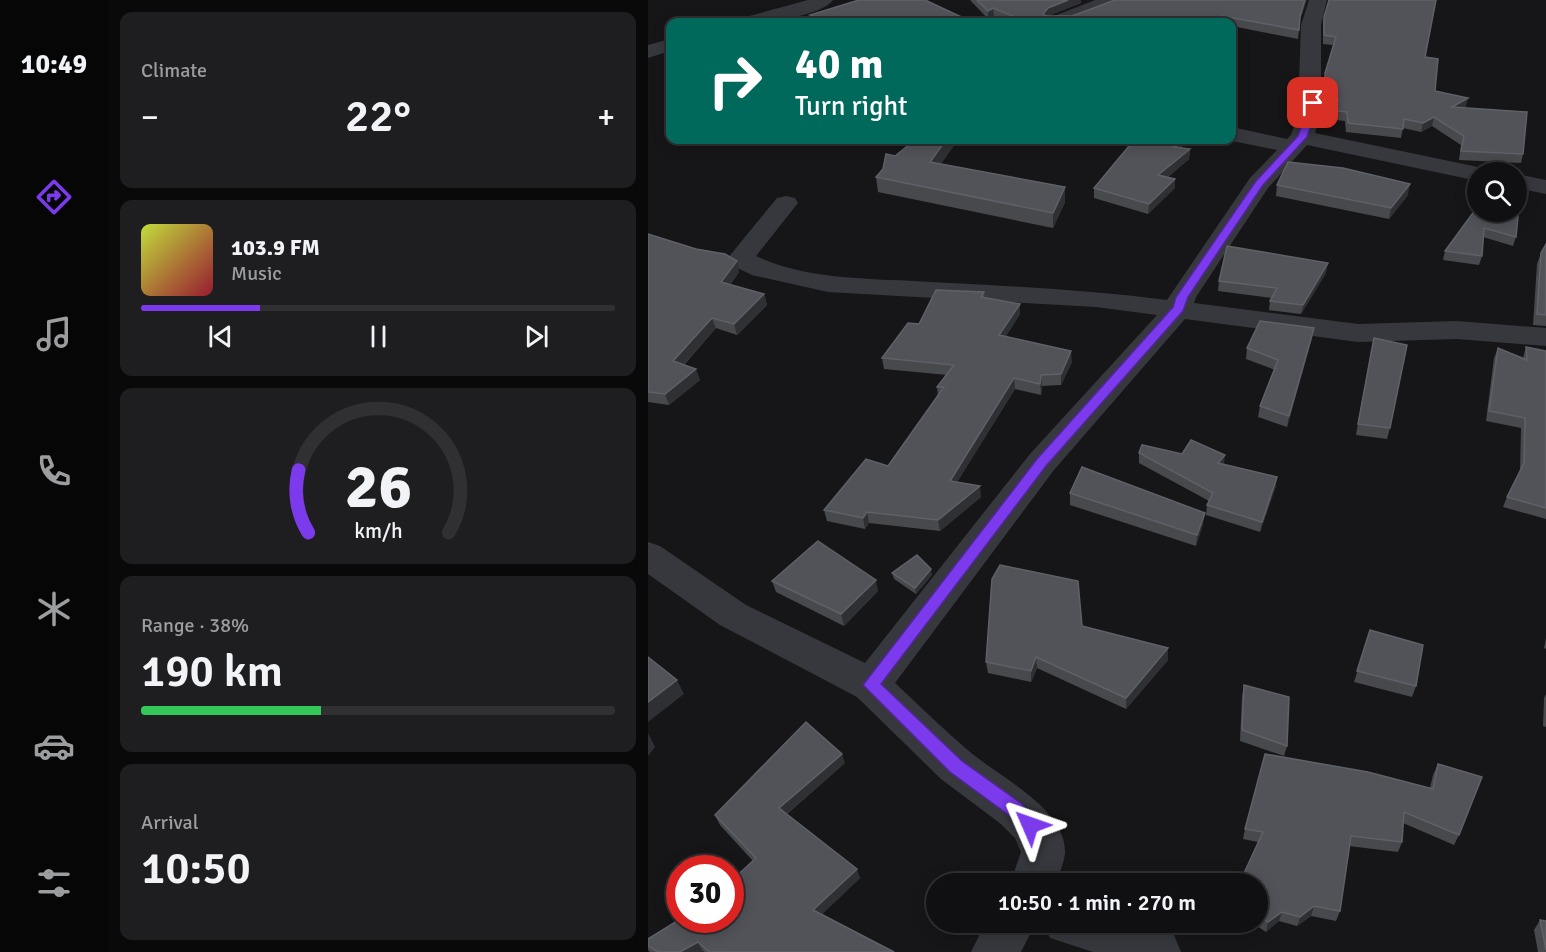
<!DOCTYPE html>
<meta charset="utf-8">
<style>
:root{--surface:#101012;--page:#1e1e20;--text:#f1f3f6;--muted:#9c9d9f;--line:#303032;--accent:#7c3aed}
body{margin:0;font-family:Signika,sans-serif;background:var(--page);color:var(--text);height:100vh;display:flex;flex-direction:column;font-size:22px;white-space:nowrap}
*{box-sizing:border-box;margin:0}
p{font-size:20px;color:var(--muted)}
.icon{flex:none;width:33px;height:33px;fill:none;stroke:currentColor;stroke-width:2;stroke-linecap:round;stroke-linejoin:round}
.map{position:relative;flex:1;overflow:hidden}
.details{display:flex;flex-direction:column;gap:12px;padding:12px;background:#09090a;width:540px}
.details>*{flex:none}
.guide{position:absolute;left:18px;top:18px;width:570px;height:126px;border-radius:12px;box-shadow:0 3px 15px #0003,0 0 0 2px var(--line);background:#00695c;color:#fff;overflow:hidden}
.buttons{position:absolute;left:819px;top:162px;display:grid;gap:12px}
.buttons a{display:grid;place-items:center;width:60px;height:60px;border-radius:50%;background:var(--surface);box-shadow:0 3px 15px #0003,0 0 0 2px var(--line);font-size:30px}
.speed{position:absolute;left:18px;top:855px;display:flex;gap:12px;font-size:30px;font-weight:700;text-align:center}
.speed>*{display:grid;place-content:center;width:78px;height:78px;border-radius:50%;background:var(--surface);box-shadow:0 3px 15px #0003,0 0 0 2px var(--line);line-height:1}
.speed .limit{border:9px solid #d22;background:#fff;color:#111}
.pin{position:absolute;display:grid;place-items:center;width:51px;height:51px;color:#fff;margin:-26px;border-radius:12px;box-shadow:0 3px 9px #0006}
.me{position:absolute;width:66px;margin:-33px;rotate:313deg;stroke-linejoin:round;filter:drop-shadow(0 0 4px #0008)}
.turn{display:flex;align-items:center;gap:21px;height:126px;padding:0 30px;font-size:27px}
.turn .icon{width:78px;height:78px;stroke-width:2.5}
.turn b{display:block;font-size:42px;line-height:51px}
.big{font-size:45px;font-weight:600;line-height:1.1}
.details .card{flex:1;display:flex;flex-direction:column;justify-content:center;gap:9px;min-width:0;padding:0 21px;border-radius:12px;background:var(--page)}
.details .dial{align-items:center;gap:0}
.dial svg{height:156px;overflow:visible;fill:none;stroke:var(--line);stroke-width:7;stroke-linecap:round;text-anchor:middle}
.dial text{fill:var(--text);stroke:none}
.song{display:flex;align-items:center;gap:18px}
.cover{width:72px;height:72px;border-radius:9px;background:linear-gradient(135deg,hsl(70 70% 55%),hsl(350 70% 35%))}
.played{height:6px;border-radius:3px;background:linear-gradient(90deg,var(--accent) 25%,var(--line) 25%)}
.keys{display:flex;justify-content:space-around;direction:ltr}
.heat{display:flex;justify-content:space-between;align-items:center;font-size:33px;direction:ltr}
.charge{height:9px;border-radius:4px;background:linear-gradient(90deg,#34c759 38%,var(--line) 0)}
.trip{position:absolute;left:278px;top:873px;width:342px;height:60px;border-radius:30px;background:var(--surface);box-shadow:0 3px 15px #0003,0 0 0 2px var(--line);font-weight:600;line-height:60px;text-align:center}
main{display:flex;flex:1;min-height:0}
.tabs{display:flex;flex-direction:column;width:108px;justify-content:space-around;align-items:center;background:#060607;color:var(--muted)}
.tabs .icon{width:42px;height:42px}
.tabs .active{color:var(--accent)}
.tabs b{font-size:27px;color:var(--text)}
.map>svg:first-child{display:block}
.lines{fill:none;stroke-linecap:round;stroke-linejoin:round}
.street{fill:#37383d;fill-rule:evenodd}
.wall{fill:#47494d}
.shaded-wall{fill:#2f3033}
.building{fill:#525359;stroke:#5f6168;stroke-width:1.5}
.route{fill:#7c3aed;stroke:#51269a;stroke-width:1.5}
</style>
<main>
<nav class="tabs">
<b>10:49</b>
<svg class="icon active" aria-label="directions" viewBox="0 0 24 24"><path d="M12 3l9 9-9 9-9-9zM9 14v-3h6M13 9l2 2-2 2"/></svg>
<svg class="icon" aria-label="music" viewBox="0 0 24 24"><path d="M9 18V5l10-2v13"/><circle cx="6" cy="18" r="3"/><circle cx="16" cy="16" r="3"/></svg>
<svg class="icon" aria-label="phone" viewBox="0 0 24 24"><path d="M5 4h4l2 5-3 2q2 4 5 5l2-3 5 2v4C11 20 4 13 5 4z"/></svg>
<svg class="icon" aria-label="climate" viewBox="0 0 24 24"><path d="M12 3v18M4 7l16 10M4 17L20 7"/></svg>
<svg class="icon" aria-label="car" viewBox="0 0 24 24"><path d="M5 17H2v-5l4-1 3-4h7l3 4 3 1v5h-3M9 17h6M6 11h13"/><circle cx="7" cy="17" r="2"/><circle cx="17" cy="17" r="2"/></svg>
<svg class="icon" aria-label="filters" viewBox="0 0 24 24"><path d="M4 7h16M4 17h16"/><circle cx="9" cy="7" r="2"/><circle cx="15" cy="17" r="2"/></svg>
</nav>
<section class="details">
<div class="card"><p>Climate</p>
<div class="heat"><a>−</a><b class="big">22°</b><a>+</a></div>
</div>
<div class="card">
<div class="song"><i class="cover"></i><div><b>103.9 FM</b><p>Music</p></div></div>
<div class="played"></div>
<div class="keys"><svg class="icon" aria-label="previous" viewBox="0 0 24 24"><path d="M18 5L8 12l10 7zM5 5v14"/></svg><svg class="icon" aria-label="pause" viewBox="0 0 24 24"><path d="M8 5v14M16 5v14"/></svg><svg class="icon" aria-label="next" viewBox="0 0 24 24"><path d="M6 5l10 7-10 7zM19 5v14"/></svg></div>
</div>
<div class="card dial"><svg viewBox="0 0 100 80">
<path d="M14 69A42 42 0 1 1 86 69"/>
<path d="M14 69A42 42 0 0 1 9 37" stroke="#7c3aed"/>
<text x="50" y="56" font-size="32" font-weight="700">26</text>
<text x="50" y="72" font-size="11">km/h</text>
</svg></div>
<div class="card"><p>Range · 38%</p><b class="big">190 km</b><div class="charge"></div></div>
<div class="card"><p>Arrival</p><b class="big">10:50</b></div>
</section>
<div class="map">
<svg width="898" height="952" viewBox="0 0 898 952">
<rect width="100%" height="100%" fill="#161618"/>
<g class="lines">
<g class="street">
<path d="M160,0H185C173,17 111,24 91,22L94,18Z"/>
<path d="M447,0H473L471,4L424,22H398L401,18Z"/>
<path d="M661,0H679L673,25V82L676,103L667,133L830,167L838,169L841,172H830V181L659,145L620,188L548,297L546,303L710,324L809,321L898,328V346L809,339L710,342L537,319L406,470L247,683C272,706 296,730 322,752C350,776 419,809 417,853C416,864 411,874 407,884H362L373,852L367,838L353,824L293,779L209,697L72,625L0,574V542L12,546L98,605L217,663L382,454L509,315L448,307L180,292L104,275L83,265L79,259L129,198L138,196L147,198L150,203L108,256C161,281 226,278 283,282C362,286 441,290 519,300L602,178L629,150L579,140H584V127L639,139L643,135L654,103L651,82L653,25Z"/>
<path d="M22,39V51L0,58V45Z"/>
<path d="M868,174L898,180V194L868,188Z"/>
<path d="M338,922H388L373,952H323Z"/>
<path d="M395,922H502L526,935L533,952H445L402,938Z"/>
</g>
</g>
<g class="wall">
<path d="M322,0H433V3L400,16H424L467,0L652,22L651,30L650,39L584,26V22H360L346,16L340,19Z"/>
<path d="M162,15L322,21L323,22H164Z"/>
<path d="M676,17L777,57L787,91L818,107L816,108L875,154L873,163L811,160L813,145L784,126L773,132L755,128L753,138L698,132L697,121L678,119L679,110L684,106L678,104L675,82L677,73L685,45L675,44V25Z"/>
<path d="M267,140H310L292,164L417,202L405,228L230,192L228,177L247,156Z"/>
<path d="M534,143V148L542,149L541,159L520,177L527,179V188L500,214L446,198V188Z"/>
<path d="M629,185L760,195L741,219L628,196Z"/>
<path d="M830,206L868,237L865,246L835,237L834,256L831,265L795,260L797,251Z"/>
<path d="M0,234L91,272L82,285L116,294L119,305L89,335L68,328L36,365L52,380L21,405L0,402Z"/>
<path d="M898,244V326L885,325L889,264L893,253Z"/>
<path d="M678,273L653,314L621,310L622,301L624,298L570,291L571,281Z"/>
<path d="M336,292L337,297L372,314L358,336L424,362L413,385L394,386L393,395L367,389L309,482L333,497L292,531L221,523L217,529L179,521L176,510L240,466L290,396L289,387L299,375L236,369L234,358L271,324Z"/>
<path d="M666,328L664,338L639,427L610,417L612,406L627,370L598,359L599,348Z"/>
<path d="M878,347L898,351V519L855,507L859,497L872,471L873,428L838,421L846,358L850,348L875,358Z"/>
<path d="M723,350L742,428L739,439L708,435Z"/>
<path d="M491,453L576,464L628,486L612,532L558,515L559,505L561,501L491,463Z"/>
<path d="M422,493L555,524L548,546L422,505Z"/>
<path d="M244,573L284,575L268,594L246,579Z"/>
<path d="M124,581L230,591L196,626L128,592Z"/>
<path d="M434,626L520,648V660L478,709L389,668L383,682L340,673L338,662Z"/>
<path d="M722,630L768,686L764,697L706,682Z"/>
<path d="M898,638V649L896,648Z"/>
<path d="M596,685L639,746L636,756L592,741L594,696Z"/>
<path d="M898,694V727L895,726L896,698Z"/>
<path d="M197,763L139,814L212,878L174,914L246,952H56L55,951L53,952H2L0,950V939L82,920L105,861L72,825L67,815Z"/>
<path d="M790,764L811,835L806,845L755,823L754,842L750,852L701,846L692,911L688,921L663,916L649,926L631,921L618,932L603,922H609L610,842L595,839L597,829L782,788L785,775Z"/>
<path d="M892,920L898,952H890L886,930Z"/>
</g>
<g class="shaded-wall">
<path d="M420,0H433V3L400,16L396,22L395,14L400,8Z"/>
<path d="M657,0H659L651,24L652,16Z"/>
<path d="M345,8L346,16L340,19V11Z"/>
<path d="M574,16L573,22H564Z"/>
<path d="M820,98L818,107L802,116L804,107Z"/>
<path d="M786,117L784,126L773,132L775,123Z"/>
<path d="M298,140H310L284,177L282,162Z"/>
<path d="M534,143L533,153L526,147Z"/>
<path d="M542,149L541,159L510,185V175Z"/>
<path d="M527,179V188L500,214L501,204Z"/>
<path d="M762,184L760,195L741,219L743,208Z"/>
<path d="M417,187V202L405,228V213Z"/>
<path d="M89,261L91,272L76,293L73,282Z"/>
<path d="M680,263L678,273L653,314L655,305Z"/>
<path d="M116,294L119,305L89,335L86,324Z"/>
<path d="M372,304V314L352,346L351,335Z"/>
<path d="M64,318L68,328L29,372L25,361Z"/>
<path d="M666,328L664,338L639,427L641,416Z"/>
<path d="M423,351L424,362L413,385V374Z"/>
<path d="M48,369L52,380L21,405L17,394Z"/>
<path d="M393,375L394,386L393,395L392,384Z"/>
<path d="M366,378L367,389L303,492L302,481Z"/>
<path d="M577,455L576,464L570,463Z"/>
<path d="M629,477L628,486L612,532L614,522Z"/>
<path d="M332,486L333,497L292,531L290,520Z"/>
<path d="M219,512L221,523L217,529L215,518Z"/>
<path d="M557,513L555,524L548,546L549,535Z"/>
<path d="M283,569L284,575L268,594L267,588Z"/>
<path d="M228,580L230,591L196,626L193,614Z"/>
<path d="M520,648V660L478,709V698Z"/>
<path d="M388,657L389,668L383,682V671Z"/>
<path d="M29,680L36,694L0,722V702Z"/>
<path d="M0,733L7,747L0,756Z"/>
<path d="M194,754L197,763L135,817L131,808Z"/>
<path d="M209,869L212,878L169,919L165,910Z"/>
<path d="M666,906L663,916L649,926L652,917Z"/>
<path d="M634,912L631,921L618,932L620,922Z"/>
<path d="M50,942L55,951L53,952H32Z"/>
</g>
<g class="building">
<path d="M211,0H277L322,21L319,22H186L162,15Z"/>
<path d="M329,0H420L400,8L395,14L398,16H424L467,0H657L652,16L651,30L574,16L564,22H379L345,8L340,11Z"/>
<path d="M681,0H788L777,57L790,59L787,91L820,98L804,107L879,112L875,154L813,151L816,136L786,117L775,123L756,119L755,129L700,123L699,112L679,110L691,99L679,95L677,73L688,37L676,35V17Z"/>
<path d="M267,140H298L282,162L417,187L405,213L228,177L235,169L238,154L247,156Z"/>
<path d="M486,140H521L534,143L526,147L542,149L510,175L527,179L501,204L446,188Z"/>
<path d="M640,162L695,168L762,184L743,208L629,185Z"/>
<path d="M868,185L873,187L868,237L836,228L834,256L797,251L830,206V212H868Z"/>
<path d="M0,234L48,249L77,254L89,261L73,282L116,294L86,324L64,318L25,361L48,369L17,394L0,392Z"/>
<path d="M898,244V315L889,314L893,253Z"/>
<path d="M579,246L680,263L655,305L622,301L629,288L571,281Z"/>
<path d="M288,290L336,292L333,297L372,304L351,335L423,351L413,374L393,375L392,384L366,378L302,481L332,486L290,520L219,512L215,518L176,510L218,459L240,466L296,387H289L306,365L234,358L260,323L271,324Z"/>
<path d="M612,321L666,328L641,416L612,406L630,360L599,348Z"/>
<path d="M726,338L759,345L742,428L710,424Z"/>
<path d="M878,347L898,351V508L859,497L876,463L877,418L841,411L850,348L879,360Z"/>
<path d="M543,440L577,455L570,463L629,477L614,522L559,505L565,493L491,453L494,445L534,454Z"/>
<path d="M434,467L557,513L549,535L422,493Z"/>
<path d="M170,541L228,580L193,614L124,581Z"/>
<path d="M269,555L283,569L267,588L244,573Z"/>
<path d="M352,565L430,581L434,626L520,648L478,698L388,657L383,671L338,662L344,579Z"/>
<path d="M722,630L775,645L768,686L709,671Z"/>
<path d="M0,657L29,680L0,702Z"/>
<path d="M596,685L641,697L639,746L594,730Z"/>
<path d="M158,722L194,754L131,808L209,869L165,910L246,952H61L50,942L32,952H10L0,946V939L32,919V920H82V882L108,858L67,815Z"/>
<path d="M617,754L720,772L785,789L790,764L834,777L811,835L756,812L754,842L703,836L692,911L666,906L652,917L634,912L620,922L609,915V884H591L615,832L597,829Z"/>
<path d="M892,920L898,921V950Z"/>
</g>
<path class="route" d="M662,101L670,103L659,137L615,185L540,297L535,311L398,466L233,684L314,761L374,804L391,825L388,830L382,833L376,830L362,816L302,772L215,685L389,459L525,307L528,297L608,181L650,136Z"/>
</svg>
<div class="buttons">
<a><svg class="icon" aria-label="search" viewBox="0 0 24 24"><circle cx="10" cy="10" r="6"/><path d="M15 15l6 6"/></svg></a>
</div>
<div class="speed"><div class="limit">30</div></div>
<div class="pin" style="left:665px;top:103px;background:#d93025"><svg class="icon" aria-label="arrive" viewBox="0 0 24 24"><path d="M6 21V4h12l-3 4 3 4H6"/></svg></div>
<svg class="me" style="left:382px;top:825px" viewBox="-20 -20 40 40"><path d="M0-17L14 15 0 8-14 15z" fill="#7c3aed" stroke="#fff" stroke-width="4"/></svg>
<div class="trip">10:50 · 1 min · 270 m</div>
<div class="guide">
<div class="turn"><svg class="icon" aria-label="right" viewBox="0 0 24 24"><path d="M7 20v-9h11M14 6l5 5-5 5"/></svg><div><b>40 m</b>Turn right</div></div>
</div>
</div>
</main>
